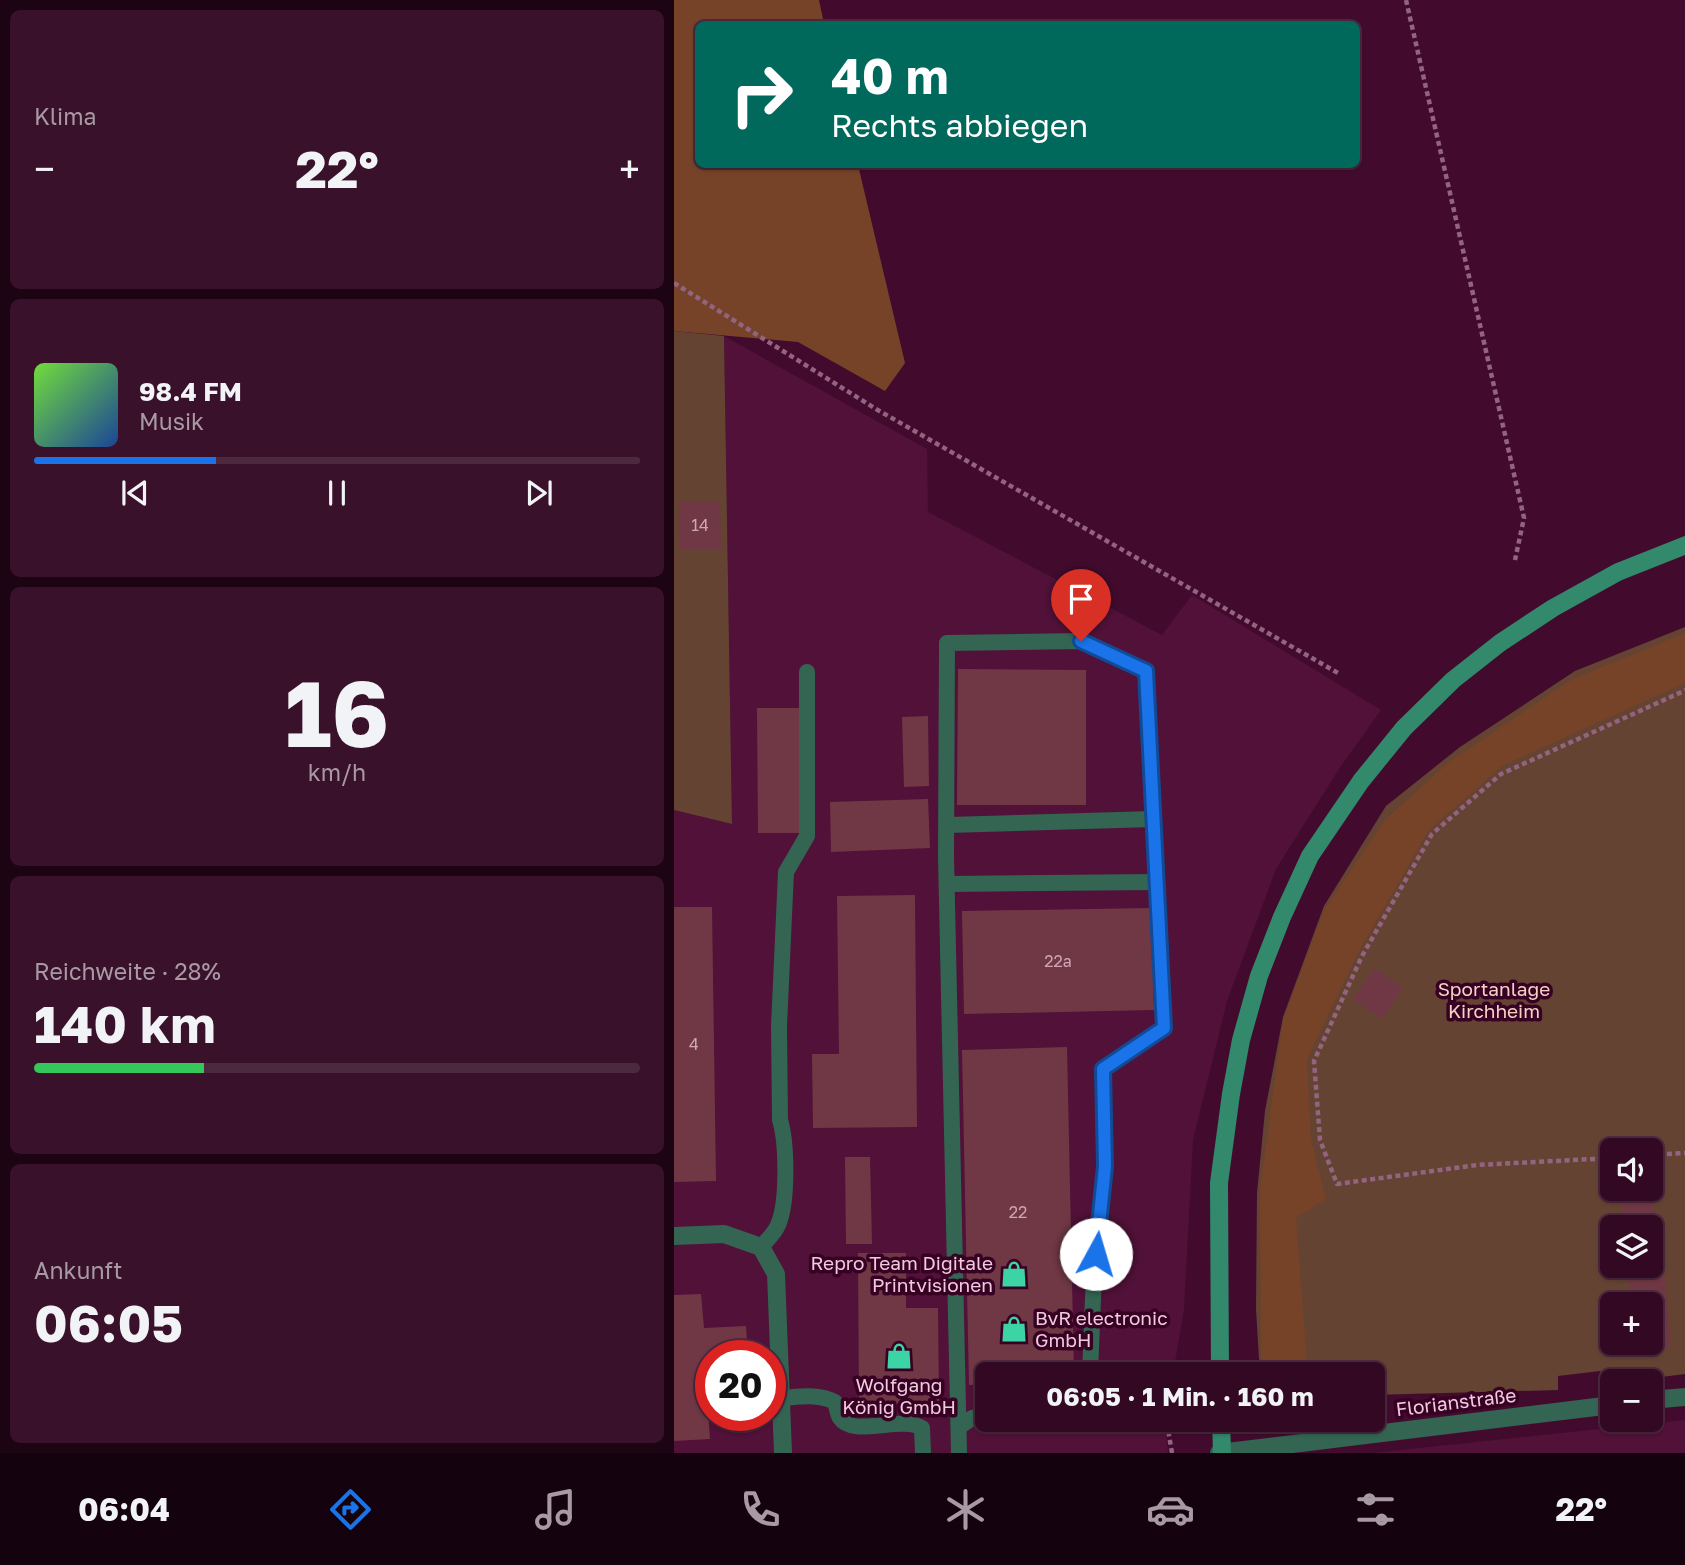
<!DOCTYPE html>
<html lang="de">
<meta charset="utf-8">
<style>
:root{--surface:#320822;--page:#3a112a;--text:#f1f3f6;--muted:#a89aa5;--line:#4d2940;--accent:#1a73e8}
body{margin:0;font-family:"Golos Text",sans-serif;background:var(--page);color:var(--text);height:100vh;display:flex;flex-direction:column;font-size:26px;white-space:nowrap}
*{box-sizing:border-box;margin:0}
p{font-size:23px;color:var(--muted)}
.icon{flex:none;width:38px;height:38px;fill:none;stroke:currentColor;stroke-width:2;stroke-linecap:round;stroke-linejoin:round}
.map{position:relative;flex:1;overflow:hidden}
.panel{display:flex;flex-direction:column;gap:10px;padding:10px;background:#1c0413;width:674px}
.panel>*{flex:none}
.banner{position:absolute;left:21px;top:21px;width:665px;height:147px;border-radius:10px;box-shadow:0 2px 5px #0004,0 0 0 2px var(--line);background:#00695c;color:#fff;overflow:hidden}
.tools{position:absolute;left:926px;top:1138px;display:grid;gap:14px}
.tools a{display:grid;place-items:center;width:63px;height:63px;border-radius:10px;background:var(--surface);box-shadow:0 2px 5px #0004,0 0 0 2px var(--line);font-size:35px}
.speed{position:absolute;left:21px;top:1340px;display:flex;gap:14px;font-size:35px;font-weight:700;text-align:center}
.speed>*{display:grid;place-content:center;width:91px;height:91px;border-radius:50%;background:var(--surface);box-shadow:0 2px 5px #0004,0 0 0 2px var(--line);line-height:1}
.speed .limit{border:10px solid #d22;background:#fff;color:#111}
.pin{position:absolute;display:grid;place-items:center;width:60px;height:60px;color:#fff;margin:-72px -30px;border-radius:50% 50% 50% 0;rotate:-45deg;box-shadow:0 0 7px #0007}
.pin .icon{rotate:45deg}
.me{position:absolute;width:77px;margin:-38px;rotate:6deg;stroke-linejoin:round;filter:drop-shadow(0 0 5px #0008)}
.turn{display:flex;align-items:center;gap:24px;height:147px;padding:0 21px;font-size:32px}
.turn .icon{width:91px;height:91px;stroke-width:2.5}
.turn b{display:block;font-size:49px;line-height:60px}
.big{font-size:52px;font-weight:700;line-height:1.1}
.panel .card{flex:1;display:flex;flex-direction:column;justify-content:center;gap:10px;min-width:0;padding:0 24px;border-radius:10px;background:var(--page)}
.panel .dial{align-items:center;gap:0}
.dial b{font-size:91px;line-height:1}
.song{display:flex;align-items:center;gap:21px}
.cover{width:84px;height:84px;border-radius:10px;background:linear-gradient(135deg,hsl(100 70% 55%),hsl(220 70% 35%))}
.played{height:7px;border-radius:4px;background:linear-gradient(90deg,var(--accent) 30%,var(--line) 30%)}
.keys{display:flex;justify-content:space-around;direction:ltr}
.heat{display:flex;justify-content:space-between;align-items:center;font-size:38px;direction:ltr}
.charge{height:10px;border-radius:5px;background:linear-gradient(90deg,#34c759 28%,var(--line) 0)}
.trip{position:absolute;left:301px;top:1362px;width:410px;height:70px;border-radius:10px;background:var(--surface);box-shadow:0 2px 5px #0004,0 0 0 2px var(--line);font-weight:700;line-height:70px;text-align:center}
.dock{display:flex;height:112px;justify-content:space-around;align-items:center;background:#14030e;color:var(--muted)}
.dock .icon{width:49px;height:49px}
.dock .active{color:var(--accent)}
.dock b{font-size:32px;color:var(--text)}
main{display:flex;flex:1;min-height:0}
.map>svg:first-child{display:block}
.built{fill:#511138;fill-rule:evenodd}
.green{fill:#644333;fill-rule:evenodd}
.forest{fill:#764329}
.building{fill:#703844}
.lines{fill:none;stroke-linecap:round;stroke-linejoin:round}
.path{stroke:#93647f;stroke-width:4.5;stroke-dasharray:5 3.5;stroke-linecap:butt}
.service{stroke:#336552;stroke-width:16}
.minor{stroke:#336552;stroke-width:18}
.secondary{stroke:#32896b;stroke-width:18}
.route-casing{stroke:#114b97;stroke-width:18}
.route{stroke:#1a73e8;stroke-width:12}
.labels{text-anchor:middle;stroke-width:7;stroke-linejoin:round;paint-order:stroke}
.number-label{font-size:16px;fill:#d0a6b7}
.park-label{font-size:19px;fill:#f5d2c2;stroke:#370124}
.poi-label{font-size:19px;fill:#f0cbdd;stroke:#370124;text-anchor:end}
.street-label{font-size:19px;fill:#f0cbdd;stroke:#370124}
</style>
<main>
<section class="panel">
<div class="card"><p>Klima</p>
<div class="heat"><a>−</a><b class="big">22°</b><a>+</a></div>
</div>
<div class="card">
<div class="song"><i class="cover"></i><div><b>98.4 FM</b><p>Musik</p></div></div>
<div class="played"></div>
<div class="keys"><svg class="icon" aria-label="previous" viewBox="0 0 24 24"><path d="M18 5L8 12l10 7zM5 5v14"/></svg><svg class="icon" aria-label="pause" viewBox="0 0 24 24"><path d="M8 5v14M16 5v14"/></svg><svg class="icon" aria-label="next" viewBox="0 0 24 24"><path d="M6 5l10 7-10 7zM19 5v14"/></svg></div>
</div>
<div class="card dial"><b>16</b><p>km/h</p></div>
<div class="card"><p>Reichweite · 28%</p><b class="big">140 km</b><div class="charge"></div></div>
<div class="card"><p>Ankunft</p><b class="big">06:05</b></div>
</section>
<div class="map">
<svg width="1012" height="1453" viewBox="0 0 1012 1453">
<rect width="100%" height="100%" fill="#420b2e"/>
<g class="built">
<path d="M50,336L253,449L254,512L488,635L518,595L707,710L665,769L602,869L553,1001L519,1140L510,1309L499,1374H313V1419H491L494,1453H0V810L58,824ZM37,1356H96V1416H37Z"/>
<path d="M1011,1420V1453H697H698Z"/>
</g>
<g class="green">
<path d="M0,331L50,336L58,824L0,810Z"/>
<path d="M1011,627V1374L956,1381H938V1383L928,1384L926,1371L884,1376V1390L698,1395V1374H594L585,1359L582,1309L583,1193L591,1111L609,1017L650,906L712,806L786,747L901,671ZM938,1150H976V1188H938ZM938,1227H976V1265H938ZM938,1304H976V1342H938Z"/>
</g>
<g class="forest">
<path d="M0,0H145L150,24H24V164L184,165L231,363L211,391L124,342L0,331Z"/>
<path d="M1011,633V683L828,766L755,830L685,951L633,1059L637,1139L652,1199L622,1218L634,1374H599L587,1357L586,1190L609,1020L650,910L711,820L775,762L897,680Z"/>
</g>
<g class="building">
<path d="M46,501L47,549H6L5,502Z"/>
<path d="M284,669L412,670V805H283Z"/>
<path d="M83,708H128V833H84Z"/>
<path d="M254,716L255,786L230,787L228,717Z"/>
<path d="M254,799L256,848L157,852L156,802Z"/>
<path d="M241,895L243,1127L139,1128L138,1054H165L163,896Z"/>
<path d="M0,907H38L42,1181L0,1182Z"/>
<path d="M477,908L480,1010L290,1014L288,911Z"/>
<path d="M701,968L729,988L708,1019L679,999Z"/>
<path d="M393,1047L400,1374H313V1384L295,1385L288,1050Z"/>
<path d="M171,1157H196L198,1244H172Z"/>
<path d="M945,1188H978L982,1222L950,1226Z"/>
<path d="M184,1253H232V1308H264L265,1404H185Z"/>
<path d="M990,1269L997,1346L962,1349L961,1342H976V1304H958L954,1272Z"/>
<path d="M27,1294L30,1328L72,1326L74,1356H37V1410H34L36,1439L0,1441V1295Z"/>
</g>
<g class="lines">
<g class="path">
<path d="M732,0L850,518L841,560"/>
<path d="M0,283L202,409L664,673"/>
<path d="M976,1155L1012,1153"/>
<path d="M938,1158L803,1165L663,1184L646,1140L640,1061L688,956L758,834L827,774L1012,690"/>
<path d="M493,1423L498,1453"/>
</g>
<g class="service">
<path d="M273,825L479,819"/>
<path d="M273,884L482,882"/>
<path d="M87,1247C93,1240 101,1233 104,1225C114,1203 113,1143 106,1120L105,1026L112,872L133,836V672"/>
<path d="M107,1398C125,1397 144,1393 161,1402C163,1407 163,1413 166,1418C179,1438 227,1415 248,1428L249,1453"/>
<path d="M285,1427L298,1418L313,1416"/>
<path d="M285,1453L272,857L273,643L407,641L472,671L490,1028L429,1069L431,1166L420,1273L416,1374"/>
</g>
<g class="minor">
<path d="M0,1236L50,1234L87,1247L102,1274L109,1453"/>
<path d="M976,1400L1012,1397"/>
<path d="M545,1453L938,1405"/>
</g>
<g class="secondary">
<path d="M546,1374L545,1183L557,1094L567,1040L585,976L608,917L636,856L687,781L730,728L779,680L826,643L879,608L944,572L1012,545"/>
<path d="M547,1419L548,1453"/>
</g>
</g>
<g class="lines">
<g class="route-casing">
<path id="route" d="M407,641L472,671L490,1028L429,1069L431,1166L422,1254"/>
</g>
<use href="#route" class="route"/>
</g>
<defs>
<g id="shop-bare" transform="scale(2.1)"><path d="M-5-2.5h2.3a2.7 3.5 0 0 1 5.4 0H5L5.5 6h-11ZM-1.5-2.5h3a1.5 2.3 0 0 0-3 0Z" fill="#3cd4a4" stroke="#370124" stroke-width="2.5" paint-order="stroke"/></g>
</defs>
<g fill-rule="evenodd">
<use href="#shop-bare" x="340" y="1274"/>
<use href="#shop-bare" x="340" y="1329"/>
<use href="#shop-bare" x="225" y="1356"/>
</g>
<g class="labels">
<g class="number-label">
<text x="26" y="531">14</text>
<text x="384" y="967">22a</text>
<text x="20" y="1050">4</text>
<text x="344" y="1218">22</text>
</g>
<g class="park-label">
<text x="820" y="996">Sportanlage<tspan x="820" dy="22">Kirchheim</tspan></text>
</g>
<g class="poi-label">
<text x="319" y="1270">Repro Team Digitale<tspan x="319" dy="22">Printvisionen</tspan></text>
<text x="361" y="1325" text-anchor="start">BvR electronic<tspan x="361" dy="22">GmbH</tspan></text>
<text x="225" y="1392" text-anchor="middle">Wolfgang<tspan x="225" dy="22">König GmbH</tspan></text>
</g>
<g class="street-label">
<text transform="translate(782 1402) rotate(-7)" y="7">Florianstraße</text>
</g>
</g>
</svg>
<div class="tools">
<a><svg class="icon" aria-label="sound" viewBox="0 0 24 24"><path d="M4 9h4l5-4v14l-5-4H4zM17 9q2 3 0 6"/></svg></a>
<a><svg class="icon" aria-label="layers" viewBox="0 0 24 24"><path d="M12 4l9 5-9 5-9-5zM3 14l9 5 9-5"/></svg></a>
<a>+</a>
<a>−</a>
</div>
<div class="speed"><div class="limit">20</div></div>
<div class="pin" style="left:407px;top:641px;background:#d93025"><svg class="icon" aria-label="arrive" viewBox="0 0 24 24"><path d="M6 21V4h12l-3 4 3 4H6"/></svg></div>
<svg class="me" style="left:422px;top:1254px" viewBox="-20 -20 40 40"><circle r="19" fill="#fff"/><path d="M0-13L10 11 0 6-10 11z" fill="#1a73e8"/></svg>
<div class="trip">06:05 · 1 Min. · 160 m</div>
<div class="banner">
<div class="turn"><svg class="icon" aria-label="right" viewBox="0 0 24 24"><path d="M7 20v-9h11M14 6l5 5-5 5"/></svg><div><b>40 m</b>Rechts abbiegen</div></div>
</div>
</div>
</main>
<nav class="dock">
<b>06:04</b>
<svg class="icon active" aria-label="directions" viewBox="0 0 24 24"><path d="M12 3l9 9-9 9-9-9zM9 14v-3h6M13 9l2 2-2 2"/></svg>
<svg class="icon" aria-label="music" viewBox="0 0 24 24"><path d="M9 18V5l10-2v13"/><circle cx="6" cy="18" r="3"/><circle cx="16" cy="16" r="3"/></svg>
<svg class="icon" aria-label="phone" viewBox="0 0 24 24"><path d="M5 4h4l2 5-3 2q2 4 5 5l2-3 5 2v4C11 20 4 13 5 4z"/></svg>
<svg class="icon" aria-label="climate" viewBox="0 0 24 24"><path d="M12 3v18M4 7l16 10M4 17L20 7"/></svg>
<svg class="icon" aria-label="car" viewBox="0 0 24 24"><path d="M5 17H2v-5l4-1 3-4h7l3 4 3 1v5h-3M9 17h6M6 11h13"/><circle cx="7" cy="17" r="2"/><circle cx="17" cy="17" r="2"/></svg>
<svg class="icon" aria-label="filters" viewBox="0 0 24 24"><path d="M4 7h16M4 17h16"/><circle cx="9" cy="7" r="2"/><circle cx="15" cy="17" r="2"/></svg>
<b>22°</b>
</nav>
